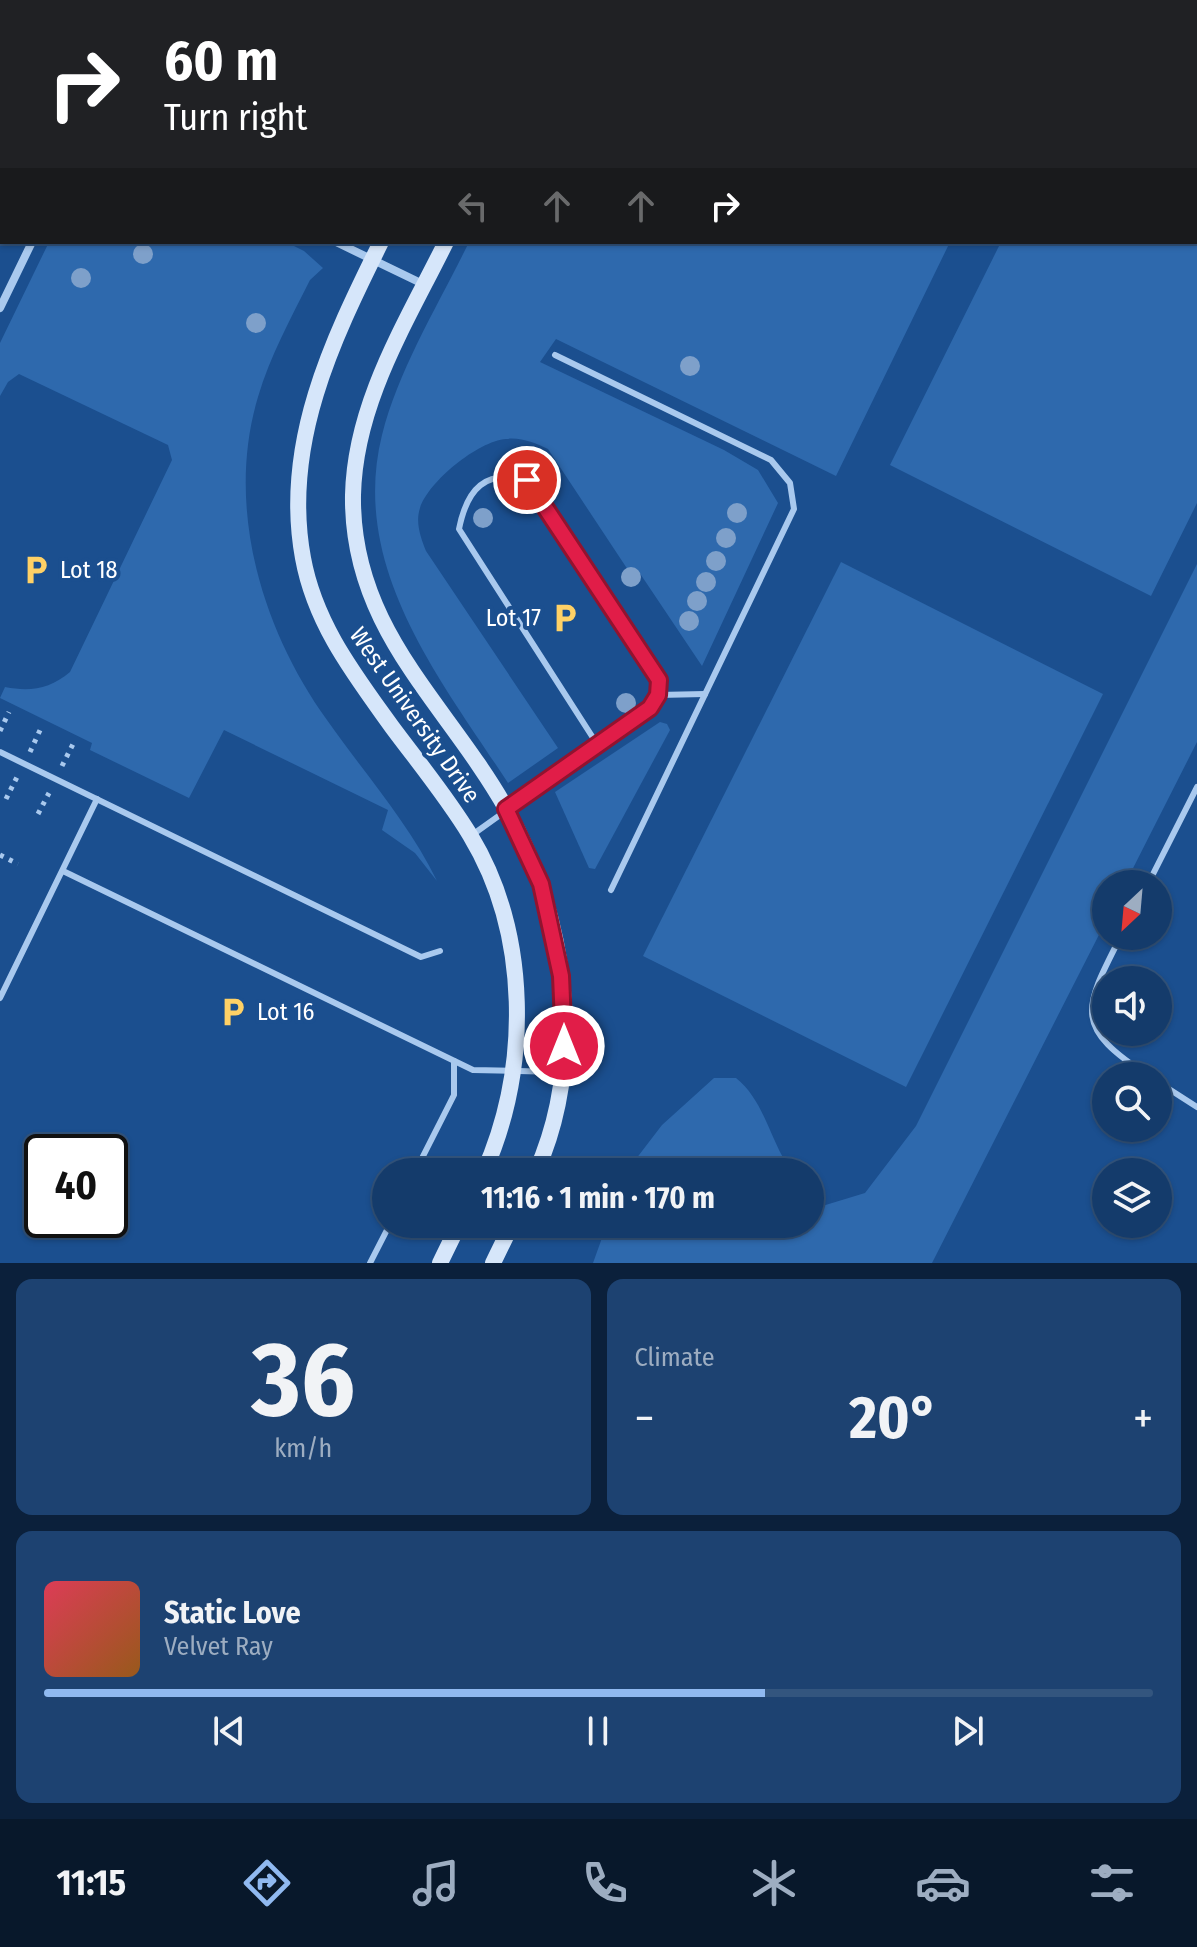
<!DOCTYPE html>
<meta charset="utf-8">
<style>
:root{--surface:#143b6b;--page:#1d4271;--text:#f1f3f6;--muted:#9dadc1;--line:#33557e;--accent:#90b9f0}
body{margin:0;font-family:"Fira Sans Condensed",sans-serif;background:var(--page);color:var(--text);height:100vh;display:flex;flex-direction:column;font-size:30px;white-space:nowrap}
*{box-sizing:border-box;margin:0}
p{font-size:26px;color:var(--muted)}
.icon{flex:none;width:44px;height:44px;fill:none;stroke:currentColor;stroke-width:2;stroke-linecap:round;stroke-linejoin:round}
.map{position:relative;height:1263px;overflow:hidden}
.details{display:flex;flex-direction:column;gap:16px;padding:16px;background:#0b203b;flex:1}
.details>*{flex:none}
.top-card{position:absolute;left:0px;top:0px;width:1198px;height:244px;box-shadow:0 2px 6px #0004,0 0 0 2px var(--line);background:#202124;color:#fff;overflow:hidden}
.needle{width:52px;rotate:206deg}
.tools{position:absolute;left:1092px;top:870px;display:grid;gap:16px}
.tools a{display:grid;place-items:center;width:80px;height:80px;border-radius:50%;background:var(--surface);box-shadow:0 2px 6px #0004,0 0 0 2px var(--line);font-size:40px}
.speed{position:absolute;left:24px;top:1134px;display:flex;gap:16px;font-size:40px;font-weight:700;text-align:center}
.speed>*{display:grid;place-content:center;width:104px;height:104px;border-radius:50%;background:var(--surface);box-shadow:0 2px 6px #0004,0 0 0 2px var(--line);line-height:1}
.speed .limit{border:4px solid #111;border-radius:12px;background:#fff;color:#111}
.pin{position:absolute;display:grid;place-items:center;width:68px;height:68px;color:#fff;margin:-34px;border:4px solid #fff;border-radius:50%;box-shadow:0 2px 8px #0007}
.me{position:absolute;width:88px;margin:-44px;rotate:0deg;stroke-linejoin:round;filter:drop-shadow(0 0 6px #0008)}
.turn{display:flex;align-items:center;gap:28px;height:168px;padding:0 32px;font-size:36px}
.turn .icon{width:104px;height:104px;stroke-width:2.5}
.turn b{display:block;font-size:56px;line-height:68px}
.lanes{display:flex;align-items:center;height:76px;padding:0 32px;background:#0003;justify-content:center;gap:40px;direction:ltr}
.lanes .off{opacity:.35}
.big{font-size:60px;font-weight:700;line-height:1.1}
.details .card{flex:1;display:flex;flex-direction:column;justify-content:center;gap:12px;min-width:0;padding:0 28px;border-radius:16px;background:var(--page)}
.details .dial{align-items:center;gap:0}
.dial b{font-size:104px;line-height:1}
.song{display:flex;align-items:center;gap:24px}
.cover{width:96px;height:96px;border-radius:12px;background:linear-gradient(135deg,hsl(350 70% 55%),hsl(30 70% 35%))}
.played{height:8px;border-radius:4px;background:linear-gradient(90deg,var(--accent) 65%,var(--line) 65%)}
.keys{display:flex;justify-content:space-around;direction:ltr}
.heat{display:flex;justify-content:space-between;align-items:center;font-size:44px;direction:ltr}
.details .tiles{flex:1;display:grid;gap:16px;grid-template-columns:1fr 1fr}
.card:last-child{grid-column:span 2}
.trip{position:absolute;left:372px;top:1158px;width:452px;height:80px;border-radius:40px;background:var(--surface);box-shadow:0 2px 6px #0004,0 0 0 2px var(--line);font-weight:700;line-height:80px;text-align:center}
.tabs{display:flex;height:128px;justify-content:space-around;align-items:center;background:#08182b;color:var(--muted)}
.tabs .icon{width:56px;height:56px}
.tabs .current{color:var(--accent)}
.tabs b{font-size:36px;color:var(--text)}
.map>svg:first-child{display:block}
.green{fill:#2e69ad}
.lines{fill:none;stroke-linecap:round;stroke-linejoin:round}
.path{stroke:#a9c9ee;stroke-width:5;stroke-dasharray:4 6;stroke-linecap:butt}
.lane{stroke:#a9c9ee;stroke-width:6}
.street{stroke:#a9c9ee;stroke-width:8}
.secondary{stroke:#d6e6fa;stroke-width:16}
.tree{fill:#7ea0ca}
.route-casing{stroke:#92132f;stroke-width:20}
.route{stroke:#e11d48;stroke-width:14}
.labels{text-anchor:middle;stroke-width:8;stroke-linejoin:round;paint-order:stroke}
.poi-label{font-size:24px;fill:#fff;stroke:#1b4f8f;text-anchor:start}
.street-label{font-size:24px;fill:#fff;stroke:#1b4f8f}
</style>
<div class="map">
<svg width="1197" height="1263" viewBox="0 0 1197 1263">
<rect width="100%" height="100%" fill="#1b4f8f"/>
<g class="green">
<path d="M13,0H476L477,2H12Z"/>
<path d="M584,0H1197V74L1196,2Z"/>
<path d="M1197,128V503L1151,596L890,465L1001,242H1196Z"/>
<path d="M49,242H286L304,251L323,268L310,280C291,318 270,356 258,397C225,507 262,630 327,720C364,773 409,823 437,881L415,853L382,830L388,810L224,730L189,798L90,750L92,743L0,698L5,687C30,692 50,689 70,672L172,460L168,445L19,374L8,382L0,396V343Z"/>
<path d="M469,242H950L836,476L556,339L540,362L724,450L758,470L778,503L702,666L637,569L630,573L548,449C535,443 521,437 506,439C478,441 428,482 420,508C415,523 421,538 426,551L558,748L508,783C441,680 349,568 382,435C399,368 439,304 469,242Z"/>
<path d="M841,562L1103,694L906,1087L643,956Z"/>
<path d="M1197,564V742L1125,884H1106V921L932,1263H593L607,1224H810V1196L819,1207L865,1193L916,1126Z"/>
<path d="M660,722L667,724L670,730L595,869L589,868L555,792Z"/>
<path d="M714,1078H736C765,1101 770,1142 792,1172H626L662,1125Z"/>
</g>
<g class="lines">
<g class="path">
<path d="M0,731L9,712"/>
<path d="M30,752L41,728"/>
<path d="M62,766L73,744"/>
<path d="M6,799L18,775"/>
<path d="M38,814L49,793"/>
<path d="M0,855L18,864"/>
</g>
<g class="lane">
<path d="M555,355L771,460L790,483L794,509L611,890"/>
<path d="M658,695L705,694"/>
<path d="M0,752L421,957L440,951"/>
<path d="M472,835L650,708L658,695L659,680L527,480C485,469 467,489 459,529L597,744"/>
<path d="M63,871L473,1070L559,1072"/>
<path d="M1148,884L1197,787"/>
<path d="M1121,936C1083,1010 1073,1027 1149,1076"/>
<path d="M0,998L97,799"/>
<path d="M1158,1082L1197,1107"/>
<path d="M415,1172L454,1095V1061"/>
<path d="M370,1263L390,1224"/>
</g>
<g class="street">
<path d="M0,79L2,80"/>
<path d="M336,242L425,285"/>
<path d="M0,308L32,242"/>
</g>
<g class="secondary">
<path d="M499,2L500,0"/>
<path d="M564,2L565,0"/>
<path d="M381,242C332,341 282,444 303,558C315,624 354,674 392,727C418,762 447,797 470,835C530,934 530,1068 484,1172"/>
<path d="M446,242C406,323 355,403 353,495C351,630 447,703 507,810C566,916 587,1058 536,1172"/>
<path d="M440,1263L459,1224"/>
<path d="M493,1263L512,1224"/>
</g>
</g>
<g class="tree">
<circle cx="143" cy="254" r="10"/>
<circle cx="81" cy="278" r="10"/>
<circle cx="256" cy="323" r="10"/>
<circle cx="690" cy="366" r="10"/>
<circle cx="737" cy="513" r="10"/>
<circle cx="483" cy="518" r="10"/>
<circle cx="726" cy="538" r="10"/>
<circle cx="716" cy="561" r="10"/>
<circle cx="631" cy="577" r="10"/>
<circle cx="706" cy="582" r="10"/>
<circle cx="697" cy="601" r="10"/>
<circle cx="689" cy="621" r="10"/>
<circle cx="626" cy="703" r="10"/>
</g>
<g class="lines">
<g class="route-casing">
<path id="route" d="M527,480L659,680L658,695L650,708L506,809L541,884L561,976L564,1046"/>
</g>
<use href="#route" class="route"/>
</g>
<defs>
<g id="parking-bare" transform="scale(2.4)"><path d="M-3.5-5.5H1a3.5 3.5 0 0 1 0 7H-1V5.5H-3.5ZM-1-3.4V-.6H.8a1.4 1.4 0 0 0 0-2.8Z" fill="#ffd166" stroke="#1b4f8f" stroke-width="2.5" paint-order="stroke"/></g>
</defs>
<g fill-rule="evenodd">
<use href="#parking-bare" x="36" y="570"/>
<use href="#parking-bare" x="565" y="618"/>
<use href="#parking-bare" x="233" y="1012"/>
</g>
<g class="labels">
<g class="poi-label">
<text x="60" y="578">Lot 18</text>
<text x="541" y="626" text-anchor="end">Lot 17</text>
<text x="257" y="1020">Lot 16</text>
</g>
<g class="street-label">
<text transform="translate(415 715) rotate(55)" y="8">West University Drive</text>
</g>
</g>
</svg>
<div class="tools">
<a><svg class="needle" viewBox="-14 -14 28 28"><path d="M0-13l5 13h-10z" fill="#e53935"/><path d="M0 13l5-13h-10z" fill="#9dadc1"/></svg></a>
<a><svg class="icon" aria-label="sound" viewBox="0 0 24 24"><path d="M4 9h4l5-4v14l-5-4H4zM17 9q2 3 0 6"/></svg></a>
<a><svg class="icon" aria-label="search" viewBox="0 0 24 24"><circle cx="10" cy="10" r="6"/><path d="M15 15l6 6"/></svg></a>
<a><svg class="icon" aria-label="layers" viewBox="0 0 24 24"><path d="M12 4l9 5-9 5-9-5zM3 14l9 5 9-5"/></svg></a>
</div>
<div class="speed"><div class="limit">40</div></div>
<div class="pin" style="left:527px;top:480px;background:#d93025"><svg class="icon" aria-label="arrive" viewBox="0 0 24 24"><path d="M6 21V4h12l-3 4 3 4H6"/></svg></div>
<svg class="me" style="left:564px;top:1046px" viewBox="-20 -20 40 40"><circle r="17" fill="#e11d48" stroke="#fff" stroke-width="3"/><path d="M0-11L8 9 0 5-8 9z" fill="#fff"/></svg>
<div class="trip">11:16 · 1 min · 170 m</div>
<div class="top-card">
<div class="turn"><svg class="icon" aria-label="right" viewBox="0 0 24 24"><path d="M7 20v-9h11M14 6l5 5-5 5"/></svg><div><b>60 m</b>Turn right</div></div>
<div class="lanes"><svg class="icon off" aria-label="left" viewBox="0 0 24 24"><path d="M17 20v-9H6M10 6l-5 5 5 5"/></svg><svg class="icon off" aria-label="ahead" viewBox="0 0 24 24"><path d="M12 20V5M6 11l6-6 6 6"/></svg><svg class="icon off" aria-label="ahead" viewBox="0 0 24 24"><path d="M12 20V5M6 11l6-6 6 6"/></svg><svg class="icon" aria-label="right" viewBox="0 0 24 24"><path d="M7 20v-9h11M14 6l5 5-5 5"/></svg></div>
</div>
</div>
<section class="details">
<div class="tiles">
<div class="card dial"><b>36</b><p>km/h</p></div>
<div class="card"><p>Climate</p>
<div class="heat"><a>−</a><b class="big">20°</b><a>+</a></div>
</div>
<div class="card">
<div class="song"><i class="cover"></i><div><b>Static Love</b><p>Velvet Ray</p></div></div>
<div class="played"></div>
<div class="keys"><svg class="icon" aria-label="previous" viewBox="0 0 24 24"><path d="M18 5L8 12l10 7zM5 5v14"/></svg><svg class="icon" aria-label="pause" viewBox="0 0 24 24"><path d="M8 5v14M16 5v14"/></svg><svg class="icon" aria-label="next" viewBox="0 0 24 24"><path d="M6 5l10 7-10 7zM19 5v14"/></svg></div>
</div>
</div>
</section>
<nav class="tabs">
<b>11:15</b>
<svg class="icon current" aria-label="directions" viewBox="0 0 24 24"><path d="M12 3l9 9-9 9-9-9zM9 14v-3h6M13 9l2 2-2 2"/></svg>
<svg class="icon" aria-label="music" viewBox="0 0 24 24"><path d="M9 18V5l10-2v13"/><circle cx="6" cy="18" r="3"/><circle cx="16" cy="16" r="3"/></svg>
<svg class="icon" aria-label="phone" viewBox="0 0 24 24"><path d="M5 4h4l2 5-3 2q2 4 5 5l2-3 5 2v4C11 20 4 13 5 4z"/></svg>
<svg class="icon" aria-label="climate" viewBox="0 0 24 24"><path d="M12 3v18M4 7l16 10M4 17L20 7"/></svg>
<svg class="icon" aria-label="car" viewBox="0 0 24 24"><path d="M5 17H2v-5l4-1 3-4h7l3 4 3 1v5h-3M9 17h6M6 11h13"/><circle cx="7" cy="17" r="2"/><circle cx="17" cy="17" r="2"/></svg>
<svg class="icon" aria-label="filters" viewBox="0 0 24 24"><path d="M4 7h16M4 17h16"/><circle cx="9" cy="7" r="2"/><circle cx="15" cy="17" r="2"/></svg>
</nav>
